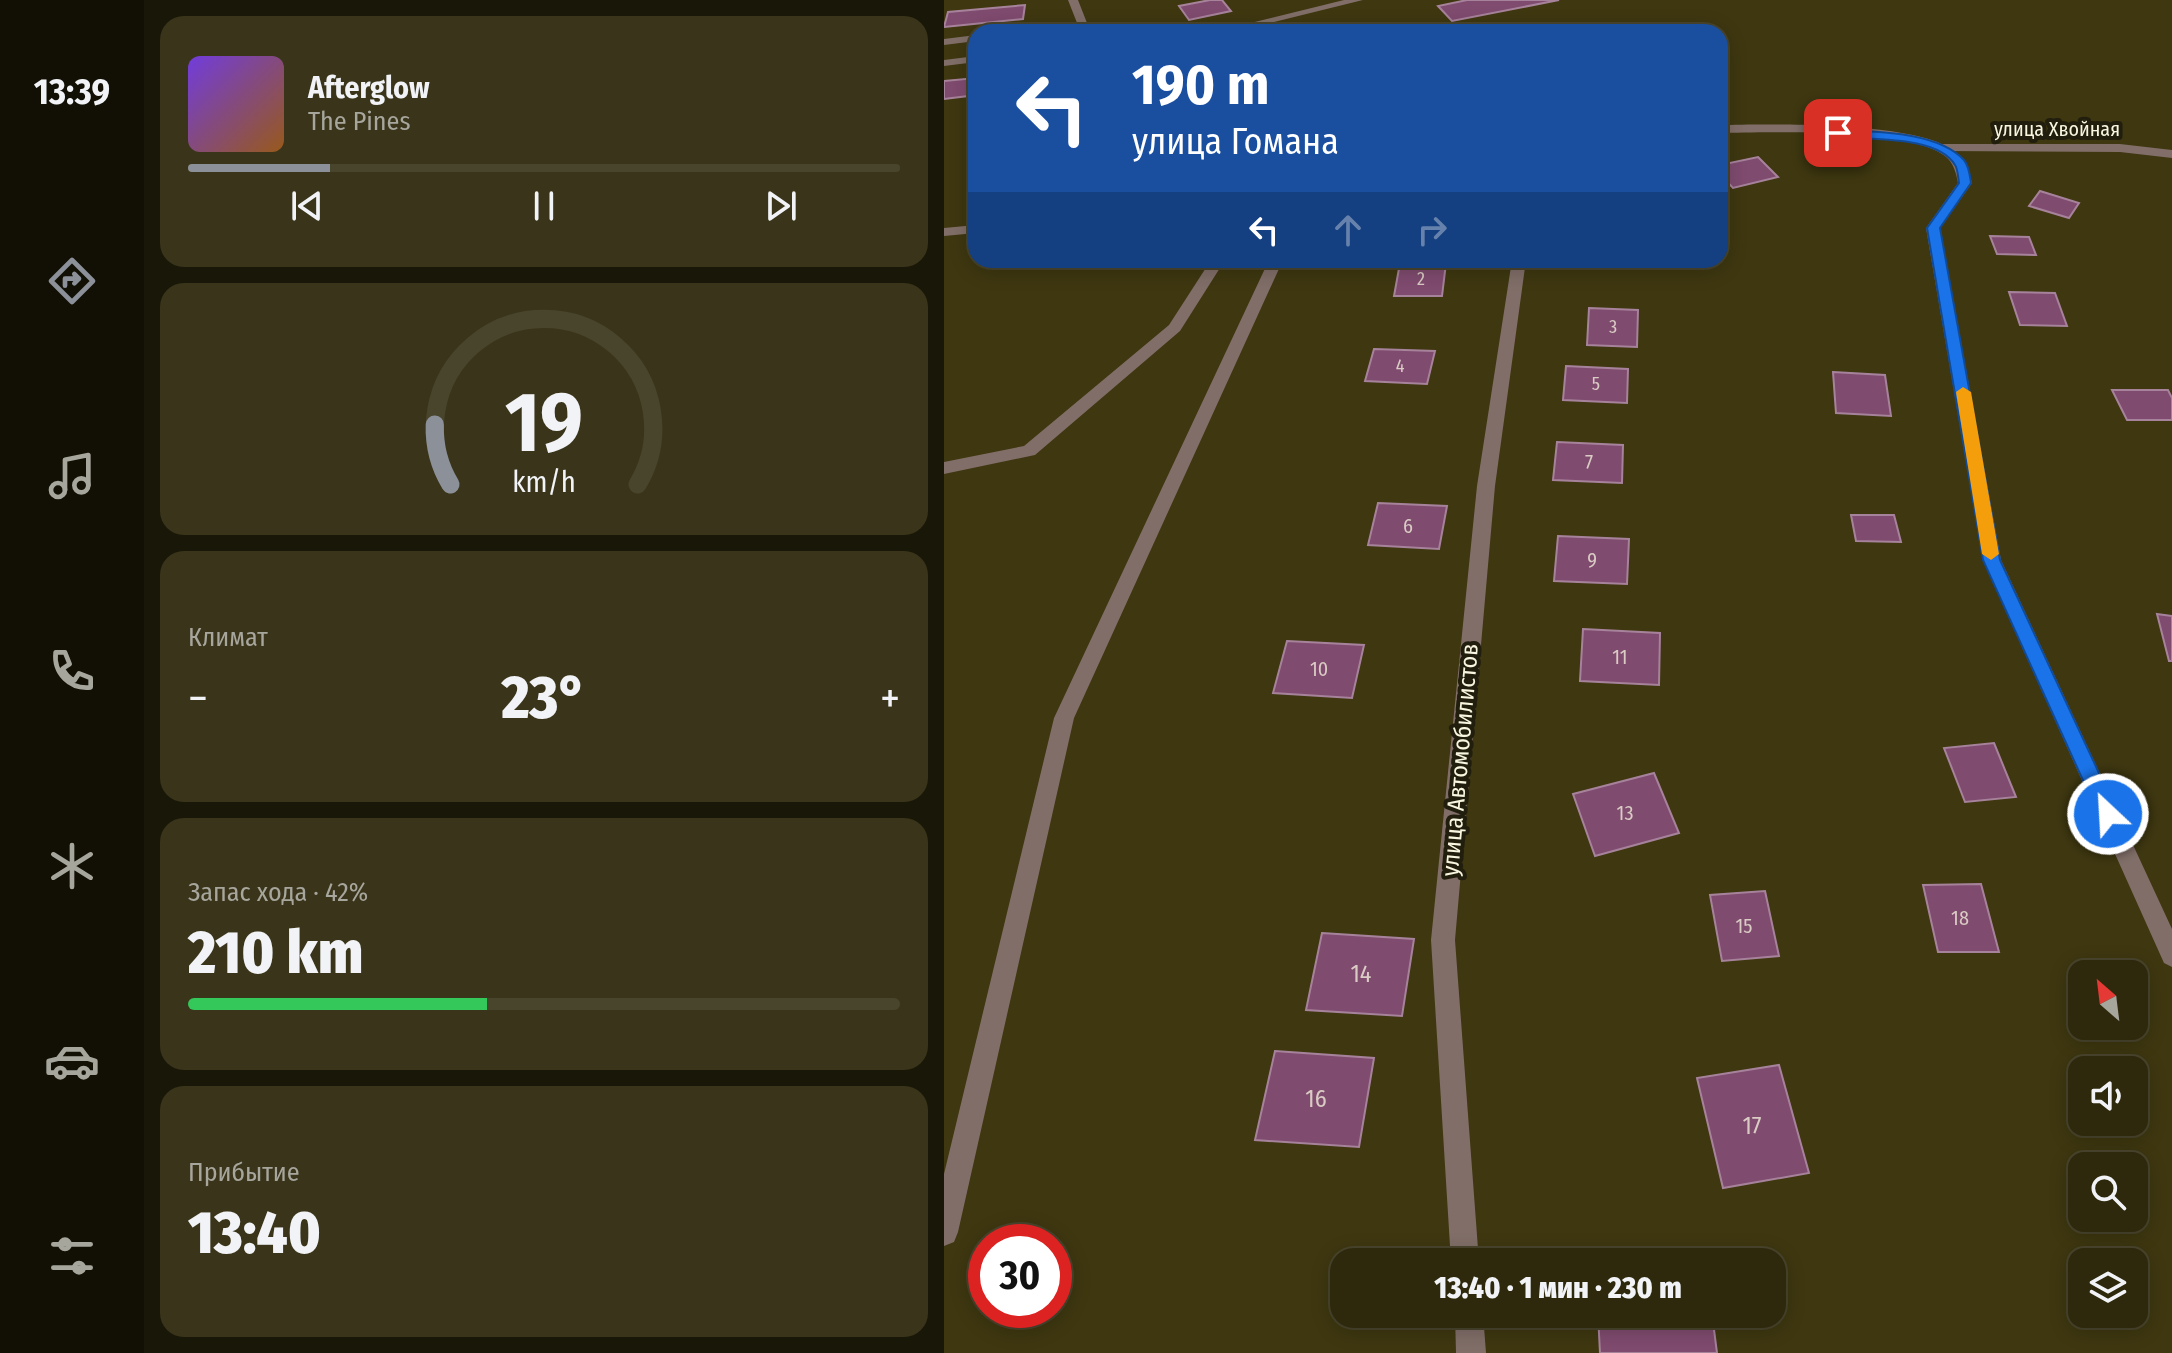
<!DOCTYPE html>
<html lang="ru">
<meta charset="utf-8">
<style>
:root{--surface:#2e290c;--page:#3a351a;--text:#f1f3f6;--muted:#a7a69d;--line:#49452d;--accent:#8c9099}
body{margin:0;font-family:"Fira Sans Condensed",sans-serif;background:var(--page);color:var(--text);height:100vh;display:flex;flex-direction:column;font-size:30px;white-space:nowrap}
*{box-sizing:border-box;margin:0}
p{font-size:26px;color:var(--muted)}
.icon{flex:none;width:44px;height:44px;fill:none;stroke:currentColor;stroke-width:2;stroke-linecap:round;stroke-linejoin:round}
.map{position:relative;flex:1;overflow:hidden}
.sheet{display:flex;flex-direction:column;gap:16px;padding:16px;background:#191707;width:800px}
.sheet>*{flex:none}
.top-card{position:absolute;left:24px;top:24px;width:760px;height:244px;border-radius:24px;box-shadow:0 4px 20px #0003,0 0 0 2px var(--line);background:#1a4fa0;color:#fff;overflow:hidden}
.needle{width:52px;rotate:332deg}
.controls{position:absolute;left:1124px;top:960px;display:grid;gap:16px}
.controls a{display:grid;place-items:center;width:80px;height:80px;border-radius:16px;background:var(--surface);box-shadow:0 4px 20px #0003,0 0 0 2px var(--line);font-size:40px}
.speed{position:absolute;left:24px;top:1224px;display:flex;gap:16px;font-size:40px;font-weight:700;text-align:center}
.speed>*{display:grid;place-content:center;width:104px;height:104px;border-radius:50%;background:var(--surface);box-shadow:0 4px 20px #0003,0 0 0 2px var(--line);line-height:1}
.speed .limit{border:12px solid #d22;background:#fff;color:#111}
.pin{position:absolute;display:grid;place-items:center;width:68px;height:68px;color:#fff;margin:-34px;border-radius:16px;box-shadow:0 4px 12px #0006}
.me{position:absolute;width:88px;margin:-44px;rotate:335deg;stroke-linejoin:round;filter:drop-shadow(0 0 6px #0008)}
.turn{display:flex;align-items:center;gap:28px;height:168px;padding:0 32px;font-size:36px}
.turn .icon{width:104px;height:104px;stroke-width:2.5}
.turn b{display:block;font-size:56px;line-height:68px}
.lanes{display:flex;align-items:center;height:76px;padding:0 32px;background:#0003;justify-content:center;gap:40px;direction:ltr}
.lanes .off{opacity:.35}
.big{font-size:60px;font-weight:800;line-height:1.1}
.sheet .widget{flex:1;display:flex;flex-direction:column;justify-content:center;gap:12px;min-width:0;padding:0 28px;border-radius:24px;background:var(--page)}
.sheet .dial{align-items:center;gap:0}
.dial svg{height:208px;overflow:visible;fill:none;stroke:var(--line);stroke-width:7;stroke-linecap:round;text-anchor:middle}
.dial text{fill:var(--text);stroke:none}
.song{display:flex;align-items:center;gap:24px}
.cover{width:96px;height:96px;border-radius:12px;background:linear-gradient(135deg,hsl(260 70% 55%),hsl(30 70% 35%))}
.played{height:8px;border-radius:4px;background:linear-gradient(90deg,var(--accent) 20%,var(--line) 20%)}
.keys{display:flex;justify-content:space-around;direction:ltr}
.heat{display:flex;justify-content:space-between;align-items:center;font-size:44px;direction:ltr}
.charge{height:12px;border-radius:6px;background:linear-gradient(90deg,#34c759 42%,var(--line) 0)}
.trip{position:absolute;left:386px;top:1248px;width:456px;height:80px;border-radius:24px;background:var(--surface);box-shadow:0 4px 20px #0003,0 0 0 2px var(--line);font-weight:800;line-height:80px;text-align:center}
main{display:flex;flex:1;min-height:0}
.tabs{display:flex;flex-direction:column;width:144px;justify-content:space-around;align-items:center;background:#121005;color:var(--muted)}
.tabs .icon{width:56px;height:56px}
.tabs .selected{color:var(--accent)}
.tabs b{font-size:36px;color:var(--text)}
.map>svg:first-child{display:block}
.building{fill:#7f4b6f;stroke:#a7829b;stroke-width:2}
.lines{fill:none;stroke-linecap:round;stroke-linejoin:round}
.service{fill:#816e68;fill-rule:evenodd}
.minor{fill:#816e68;fill-rule:evenodd}
.tertiary{fill:#816e68;fill-rule:evenodd}
.route{fill:#1a73e8;stroke:#114b97;stroke-width:2}
.slow{fill:#f59e0b}
.labels{text-anchor:middle;stroke-width:8;stroke-linejoin:round;paint-order:stroke}
.far-number-label{font-size:18px;fill:#dacbc4}
.far-street-label{font-size:20px;fill:#f9f6e0;stroke:#211e0e}
.number-label{font-size:20px;fill:#dacbc4}
.street-label{font-size:24px;fill:#f9f6e0;stroke:#211e0e}
.near-number-label{font-size:24px;fill:#dacbc4}
</style>
<main>
<nav class="tabs">
<b>13:39</b>
<svg class="icon selected" aria-label="directions" viewBox="0 0 24 24"><path d="M12 3l9 9-9 9-9-9zM9 14v-3h6M13 9l2 2-2 2"/></svg>
<svg class="icon" aria-label="music" viewBox="0 0 24 24"><path d="M9 18V5l10-2v13"/><circle cx="6" cy="18" r="3"/><circle cx="16" cy="16" r="3"/></svg>
<svg class="icon" aria-label="phone" viewBox="0 0 24 24"><path d="M5 4h4l2 5-3 2q2 4 5 5l2-3 5 2v4C11 20 4 13 5 4z"/></svg>
<svg class="icon" aria-label="climate" viewBox="0 0 24 24"><path d="M12 3v18M4 7l16 10M4 17L20 7"/></svg>
<svg class="icon" aria-label="car" viewBox="0 0 24 24"><path d="M5 17H2v-5l4-1 3-4h7l3 4 3 1v5h-3M9 17h6M6 11h13"/><circle cx="7" cy="17" r="2"/><circle cx="17" cy="17" r="2"/></svg>
<svg class="icon" aria-label="filters" viewBox="0 0 24 24"><path d="M4 7h16M4 17h16"/><circle cx="9" cy="7" r="2"/><circle cx="15" cy="17" r="2"/></svg>
</nav>
<section class="sheet">
<div class="widget">
<div class="song"><i class="cover"></i><div><b>Afterglow</b><p>The Pines</p></div></div>
<div class="played"></div>
<div class="keys"><svg class="icon" aria-label="previous" viewBox="0 0 24 24"><path d="M18 5L8 12l10 7zM5 5v14"/></svg><svg class="icon" aria-label="pause" viewBox="0 0 24 24"><path d="M8 5v14M16 5v14"/></svg><svg class="icon" aria-label="next" viewBox="0 0 24 24"><path d="M6 5l10 7-10 7zM19 5v14"/></svg></div>
</div>
<div class="widget dial"><svg viewBox="0 0 100 80">
<path d="M14 69A42 42 0 1 1 86 69"/>
<path d="M14 69A42 42 0 0 1 8 46" stroke="#8c9099"/>
<text x="50" y="56" font-size="32" font-weight="700">19</text>
<text x="50" y="72" font-size="11">km/h</text>
</svg></div>
<div class="widget"><p>Климат</p>
<div class="heat"><a>−</a><b class="big">23°</b><a>+</a></div>
</div>
<div class="widget"><p>Запас хода · 42%</p><b class="big">210 km</b><div class="charge"></div></div>
<div class="widget"><p>Прибытие</p><b class="big">13:40</b></div>
</section>
<div class="map">
<svg width="1228" height="1353" viewBox="0 0 1228 1353">
<rect width="100%" height="100%" fill="#3e3710"/>
<g class="building">
<path d="M266,0H278L287,11L245,20L235,6Z"/>
<path d="M523,0H615L508,21L494,6Z"/>
<path d="M81,5L79,19L0,27L4,12Z"/>
<path d="M32,78V95L0,99V81Z"/>
<path d="M814,157L834,177L789,188L776,174V165Z"/>
<path d="M1096,191L1135,203L1125,218L1085,206Z"/>
<path d="M1046,236L1085,237L1092,255L1053,254Z"/>
<path d="M456,263H502L498,296H450Z"/>
<path d="M1065,292L1111,293L1123,326L1076,325Z"/>
<path d="M645,308L694,310L693,347L643,345Z"/>
<path d="M430,349L491,351L483,384L421,381Z"/>
<path d="M622,366L684,369L683,403L619,400Z"/>
<path d="M889,372L941,375L947,416L892,413Z"/>
<path d="M1168,390H1224L1228,398V420H1183Z"/>
<path d="M613,442L679,445L678,483L609,480Z"/>
<path d="M434,503L503,506L495,549L424,545Z"/>
<path d="M907,515H950L957,542L912,541Z"/>
<path d="M614,536L685,539L683,584L610,581Z"/>
<path d="M1213,614L1228,616V661H1225Z"/>
<path d="M639,629L716,633L715,685L636,681Z"/>
<path d="M343,641L420,645L408,698L329,693Z"/>
<path d="M1050,743L1072,797L1021,802L1000,748Z"/>
<path d="M710,773L735,833L651,856L629,794Z"/>
<path d="M1037,884L1055,952H994L979,885Z"/>
<path d="M821,891L835,956L778,961L766,895Z"/>
<path d="M378,933L470,939L458,1016L362,1010Z"/>
<path d="M331,1051L430,1058L415,1147L311,1140Z"/>
<path d="M835,1065L865,1173L779,1188L753,1078Z"/>
<path d="M654,1314H768L773,1353H656Z"/>
</g>
<g class="lines">
<path class="service" d="M998,144H1176L1228,150V158L1176,152L994,151V145Z"/>
<g class="minor">
<path d="M400,0H419L290,32H270Z"/>
<path d="M139,23L143,24V28L80,32L86,29Z"/>
<path d="M32,35V41L0,45V39Z"/>
<path d="M32,56V62L0,66V60Z"/>
<path d="M776,125C826,124 973,121 1010,151C1020,159 1025,171 1028,183L996,228L1057,560L1228,929V967L1220,963L1039,560L982,228L1014,183C1012,173 1010,163 1001,156C966,128 823,132 776,133Z"/>
<path d="M32,225V233L0,236V228Z"/>
<path d="M267,260H281L236,331L91,455L0,474V462L80,446L225,325Z"/>
<path d="M568,260H582L551,486L511,940L535,1262H507L487,940L533,486Z"/>
<path d="M511,1314H539L542,1353H512Z"/>
</g>
<g class="tertiary">
<path d="M124,0H134L143,23L195,29L201,32L135,28Z"/>
<path d="M325,260H339L130,718L14,1232L10,1242L0,1246V1174L110,718Z"/>
</g>
</g>
<path class="route" d="M894,130C931,132 993,131 1020,160C1025,166 1026,176 1027,183L996,228L1056,560L1174,814L1171,820L1164,823L1157,820L1039,560L983,228L1015,183C1014,178 1014,169 1011,165C992,134 921,141 890,136V131Z"/>
<path class="slow" d="M1019,387L1027,392L1055,554L1047,560L1038,554L1012,392Z"/>
<g class="labels">
<g class="far-number-label">
<text x="477" y="285">2</text>
<text x="669" y="333">3</text>
<text x="456" y="372">4</text>
<text x="652" y="390">5</text>
</g>
<g class="far-street-label">
<text x="1113" y="136">улица Хвойная</text>
</g>
<g class="number-label">
<text x="645" y="469">7</text>
<text x="464" y="533">6</text>
<text x="648" y="567">9</text>
<text x="676" y="664">11</text>
<text x="375" y="676">10</text>
<text x="681" y="820">13</text>
<text x="1016" y="925">18</text>
<text x="800" y="933">15</text>
</g>
<g class="street-label">
<text transform="translate(516 760) rotate(-85)" y="8">улица Автомобилистов</text>
</g>
<g class="near-number-label">
<text x="417" y="982">14</text>
<text x="372" y="1107">16</text>
<text x="808" y="1134">17</text>
</g>
</g>
</svg>
<div class="controls">
<a><svg class="needle" viewBox="-14 -14 28 28"><path d="M0-13l5 13h-10z" fill="#e53935"/><path d="M0 13l5-13h-10z" fill="#a7a69d"/></svg></a>
<a><svg class="icon" aria-label="sound" viewBox="0 0 24 24"><path d="M4 9h4l5-4v14l-5-4H4zM17 9q2 3 0 6"/></svg></a>
<a><svg class="icon" aria-label="search" viewBox="0 0 24 24"><circle cx="10" cy="10" r="6"/><path d="M15 15l6 6"/></svg></a>
<a><svg class="icon" aria-label="layers" viewBox="0 0 24 24"><path d="M12 4l9 5-9 5-9-5zM3 14l9 5 9-5"/></svg></a>
</div>
<div class="speed"><div class="limit">30</div></div>
<div class="pin" style="left:894px;top:133px;background:#d93025"><svg class="icon" aria-label="arrive" viewBox="0 0 24 24"><path d="M6 21V4h12l-3 4 3 4H6"/></svg></div>
<svg class="me" style="left:1164px;top:814px" viewBox="-20 -20 40 40"><circle r="17" fill="#1a73e8" stroke="#fff" stroke-width="3"/><path d="M0-11L8 9 0 5-8 9z" fill="#fff"/></svg>
<div class="trip">13:40 · 1 мин · 230 m</div>
<div class="top-card">
<div class="turn"><svg class="icon" aria-label="left" viewBox="0 0 24 24"><path d="M17 20v-9H6M10 6l-5 5 5 5"/></svg><div><b>190 m</b>улица Гомана</div></div>
<div class="lanes"><svg class="icon" aria-label="left" viewBox="0 0 24 24"><path d="M17 20v-9H6M10 6l-5 5 5 5"/></svg><svg class="icon off" aria-label="ahead" viewBox="0 0 24 24"><path d="M12 20V5M6 11l6-6 6 6"/></svg><svg class="icon off" aria-label="right" viewBox="0 0 24 24"><path d="M7 20v-9h11M14 6l5 5-5 5"/></svg></div>
</div>
</div>
</main>
